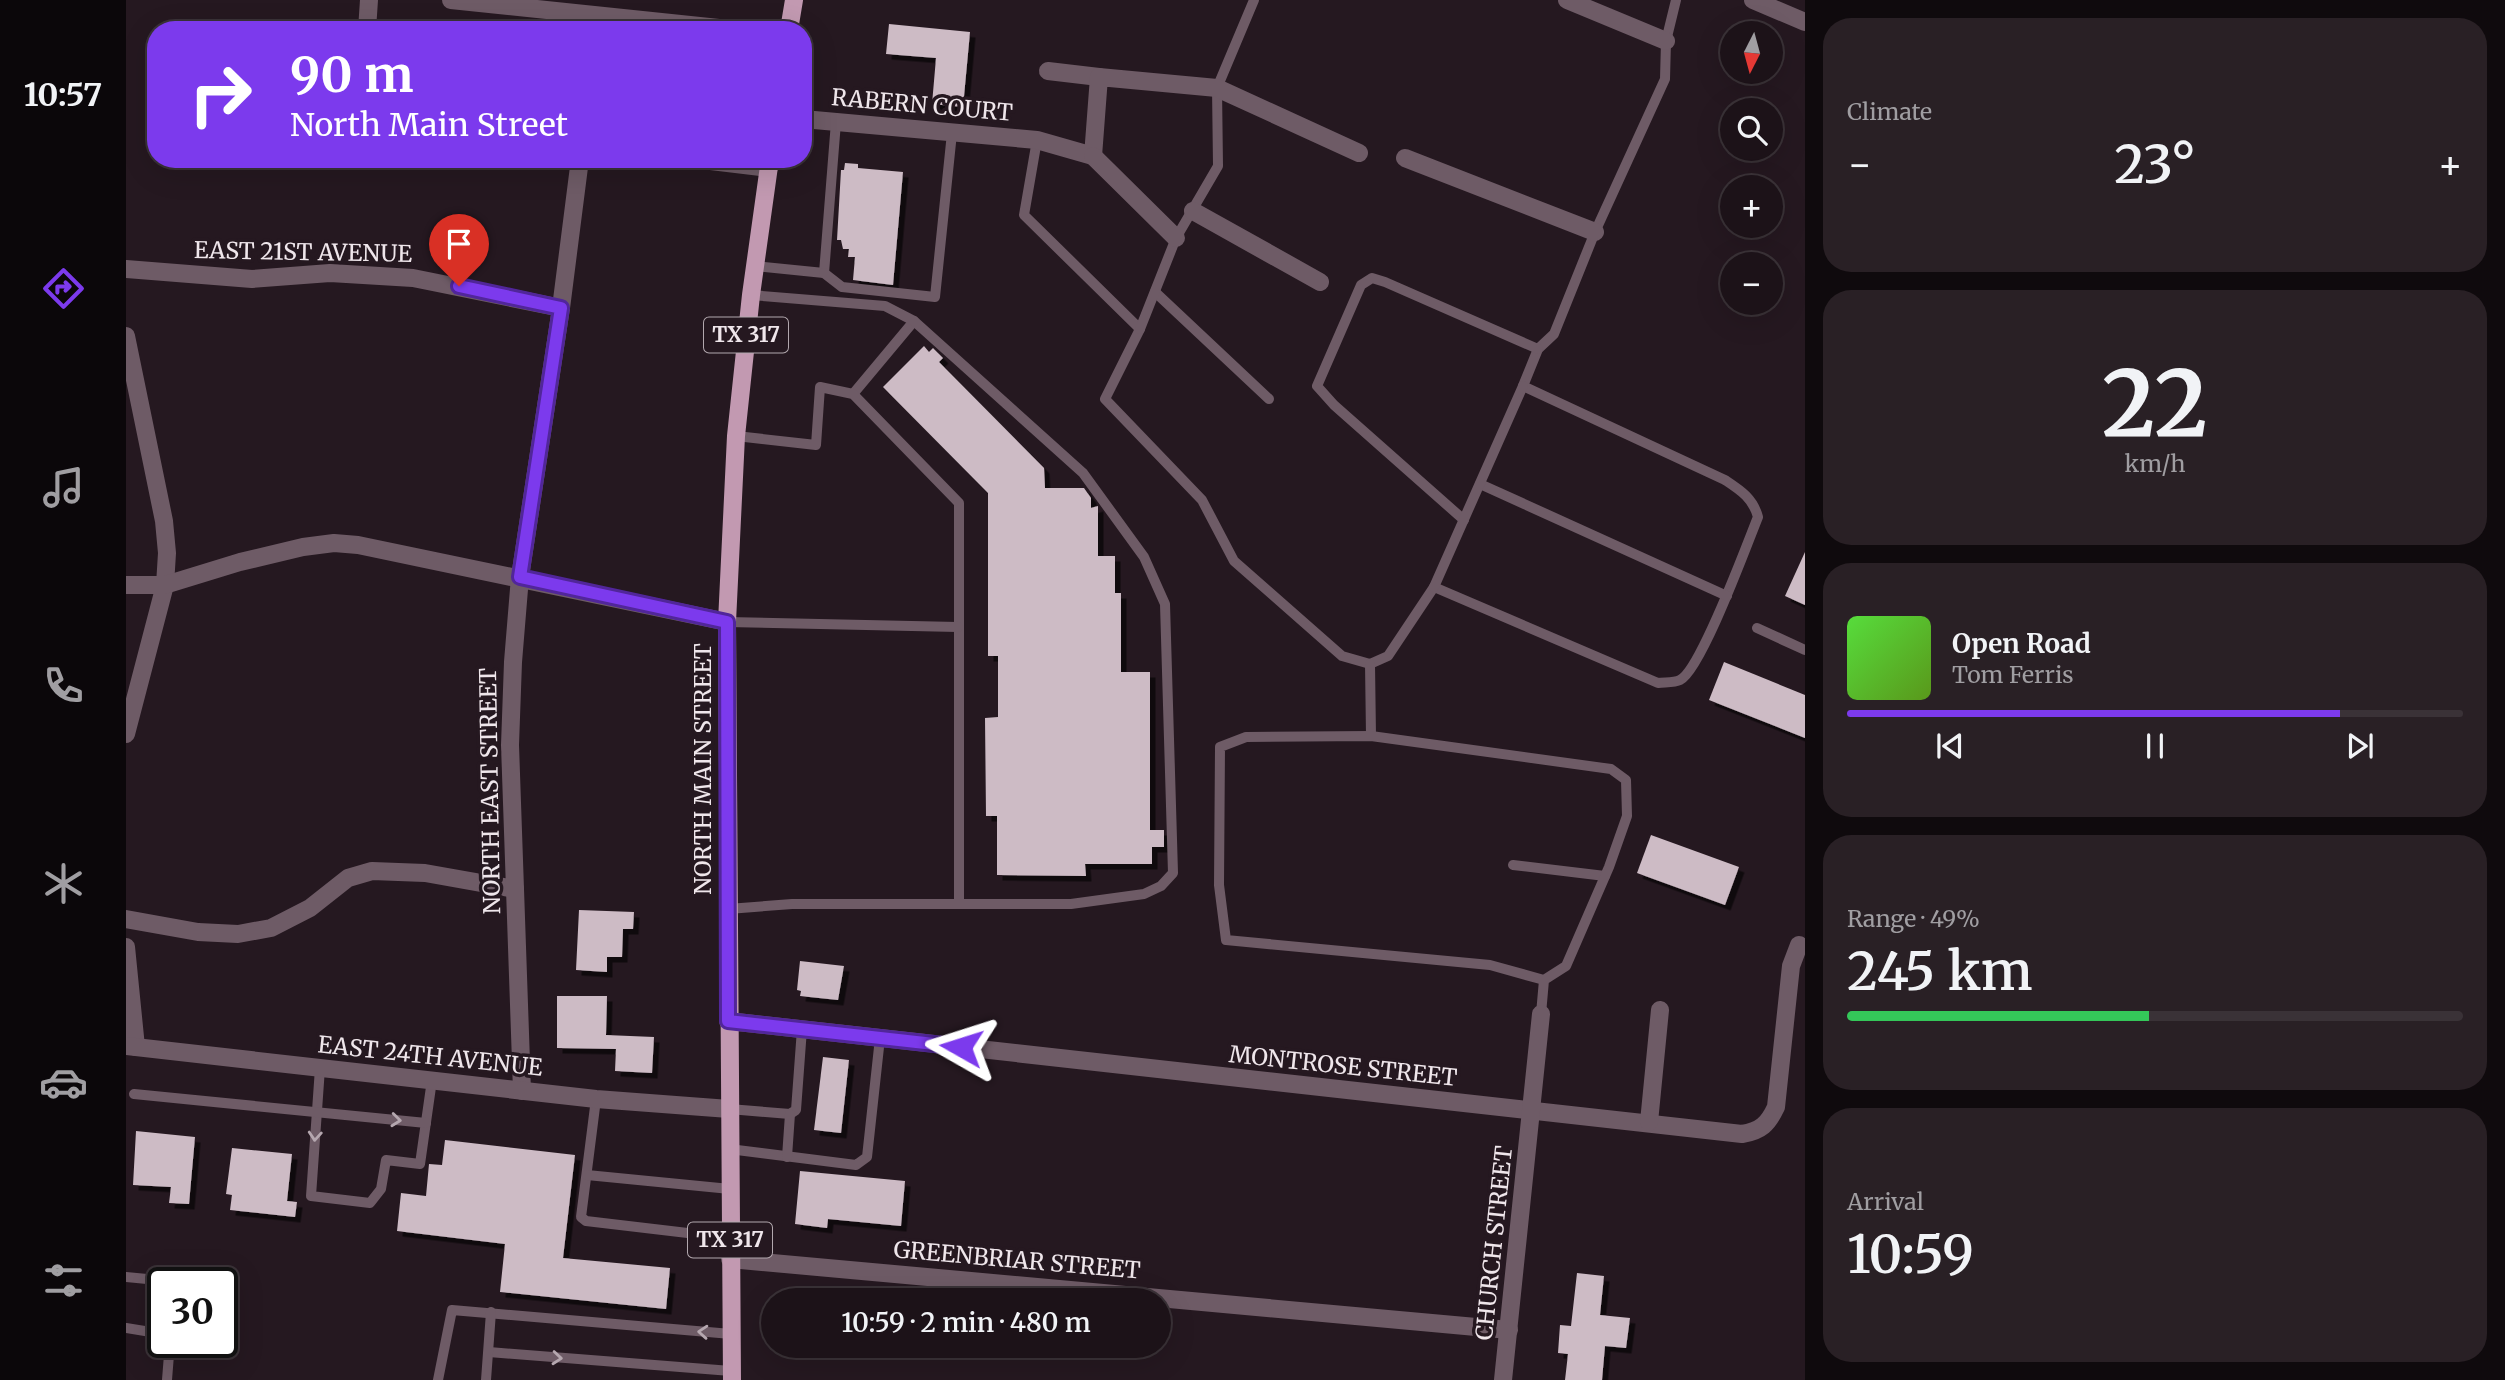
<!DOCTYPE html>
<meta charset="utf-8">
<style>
:root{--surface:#1c1218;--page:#292025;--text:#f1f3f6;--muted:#a09ea2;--line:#3a3237;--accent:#7c3aed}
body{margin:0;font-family:Merriweather,serif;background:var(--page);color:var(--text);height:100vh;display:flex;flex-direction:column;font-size:26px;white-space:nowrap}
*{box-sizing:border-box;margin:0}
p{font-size:23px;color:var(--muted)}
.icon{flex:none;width:38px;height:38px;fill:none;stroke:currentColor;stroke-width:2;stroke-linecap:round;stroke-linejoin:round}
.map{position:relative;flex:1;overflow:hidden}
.details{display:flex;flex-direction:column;gap:18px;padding:18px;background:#0f0a0d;width:700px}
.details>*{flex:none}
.guide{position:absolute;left:21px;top:21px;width:665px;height:147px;border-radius:28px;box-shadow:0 7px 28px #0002,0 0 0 2px var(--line);background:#7c3aed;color:#fff;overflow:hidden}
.needle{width:46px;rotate:186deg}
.controls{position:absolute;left:1594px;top:21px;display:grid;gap:14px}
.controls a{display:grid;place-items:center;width:63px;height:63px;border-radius:50%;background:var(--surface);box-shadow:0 7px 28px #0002,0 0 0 2px var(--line);font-size:35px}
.speed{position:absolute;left:21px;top:1267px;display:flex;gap:14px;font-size:35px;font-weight:700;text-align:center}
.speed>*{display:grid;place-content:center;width:91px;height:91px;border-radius:50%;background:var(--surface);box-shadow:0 7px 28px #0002,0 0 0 2px var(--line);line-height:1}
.speed .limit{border:4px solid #111;border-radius:10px;background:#fff;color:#111}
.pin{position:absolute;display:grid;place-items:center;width:60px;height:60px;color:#fff;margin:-72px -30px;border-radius:50% 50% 50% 0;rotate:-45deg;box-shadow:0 0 7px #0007}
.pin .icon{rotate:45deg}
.me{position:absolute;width:77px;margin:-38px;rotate:276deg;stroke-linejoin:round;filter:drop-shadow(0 0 5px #0008)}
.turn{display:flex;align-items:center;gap:24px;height:147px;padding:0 28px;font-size:32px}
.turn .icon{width:91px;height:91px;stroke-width:2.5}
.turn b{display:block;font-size:49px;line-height:60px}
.big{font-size:52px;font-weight:600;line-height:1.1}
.details .widget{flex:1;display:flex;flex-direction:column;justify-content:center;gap:10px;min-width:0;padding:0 24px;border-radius:28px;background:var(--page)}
.details .dial{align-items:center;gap:0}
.dial b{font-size:91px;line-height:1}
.song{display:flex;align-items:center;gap:21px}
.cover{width:84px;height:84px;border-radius:10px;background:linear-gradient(135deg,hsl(110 70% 55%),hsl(90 70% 35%))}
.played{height:7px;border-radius:4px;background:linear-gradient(90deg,var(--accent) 80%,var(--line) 80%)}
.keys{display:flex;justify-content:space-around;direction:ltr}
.heat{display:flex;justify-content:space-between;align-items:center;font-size:38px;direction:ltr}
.charge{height:10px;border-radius:5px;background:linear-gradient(90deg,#34c759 49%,var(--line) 0)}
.trip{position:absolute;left:635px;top:1288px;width:410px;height:70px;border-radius:35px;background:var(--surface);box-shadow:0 7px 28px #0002,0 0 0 2px var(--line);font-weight:600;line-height:70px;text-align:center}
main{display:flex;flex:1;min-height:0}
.tab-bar{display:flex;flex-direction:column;width:126px;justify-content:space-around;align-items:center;background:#0b070a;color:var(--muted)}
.tab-bar .icon{width:49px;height:49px}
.tab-bar .selected{color:var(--accent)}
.tab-bar b{font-size:32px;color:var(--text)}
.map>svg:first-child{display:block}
.building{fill:#cdbbc5;filter:url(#shadow)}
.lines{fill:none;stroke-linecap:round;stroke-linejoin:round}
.service{stroke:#6e5b66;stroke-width:10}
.minor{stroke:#6e5b66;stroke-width:18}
.tertiary{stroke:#6e5b66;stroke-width:18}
.primary{stroke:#c299b1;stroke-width:18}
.oneway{stroke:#b5a7af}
.route-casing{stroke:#51269a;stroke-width:18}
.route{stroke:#7c3aed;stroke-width:12}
.labels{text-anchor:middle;stroke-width:7;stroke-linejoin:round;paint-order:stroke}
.shield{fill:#251820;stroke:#b2a8ae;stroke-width:2}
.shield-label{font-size:21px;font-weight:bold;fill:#efe6eb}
.street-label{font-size:23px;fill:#efe6eb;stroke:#251820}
</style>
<main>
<nav class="tab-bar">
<b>10:57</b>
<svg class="icon selected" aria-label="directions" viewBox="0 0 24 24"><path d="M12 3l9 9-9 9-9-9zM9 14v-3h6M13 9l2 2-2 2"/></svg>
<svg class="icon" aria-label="music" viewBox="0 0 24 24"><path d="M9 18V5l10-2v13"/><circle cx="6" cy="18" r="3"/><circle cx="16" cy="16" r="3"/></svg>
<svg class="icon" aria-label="phone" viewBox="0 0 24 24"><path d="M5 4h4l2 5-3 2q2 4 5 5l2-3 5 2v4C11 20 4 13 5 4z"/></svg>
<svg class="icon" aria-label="climate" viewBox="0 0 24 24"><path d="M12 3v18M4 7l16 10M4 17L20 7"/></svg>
<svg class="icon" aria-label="car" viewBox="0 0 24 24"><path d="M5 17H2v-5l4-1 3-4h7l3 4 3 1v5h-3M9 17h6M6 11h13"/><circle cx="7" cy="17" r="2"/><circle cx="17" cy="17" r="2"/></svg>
<svg class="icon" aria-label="filters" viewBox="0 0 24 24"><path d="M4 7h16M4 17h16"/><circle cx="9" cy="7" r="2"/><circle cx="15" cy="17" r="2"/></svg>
</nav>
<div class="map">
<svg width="1679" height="1380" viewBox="0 0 1679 1380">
<defs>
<filter id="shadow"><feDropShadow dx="5.5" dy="5.5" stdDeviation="0" flood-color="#0009"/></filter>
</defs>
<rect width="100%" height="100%" fill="#251820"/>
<g class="building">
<path d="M763,24L844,32L837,107L806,104L810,58L760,54Z"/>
<path d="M719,163L732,164V168L777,172L767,285L727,280L729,257H722L723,249H717L715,240H711L715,170H718Z"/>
<path d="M798,346L803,352L807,348L817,358L813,362L918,468L919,488H958L965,498V508L972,506V556H989V593H995V672H1024V830H1038V847H1026V864H959L960,876L871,875V816H860L859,718L872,717V656H862V493L757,387Z"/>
<path d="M1679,552V605L1659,596Z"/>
<path d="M1598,662L1679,695V738L1583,700Z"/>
<path d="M1525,835L1613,867L1599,905L1511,873Z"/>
<path d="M453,910L508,912L507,929H497L496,957H481V972L450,970Z"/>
<path d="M674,961L718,966L712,1000L674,996L675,991L671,990Z"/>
<path d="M431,996H481L480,1035L528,1037L526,1073L489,1071L490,1049L431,1048Z"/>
<path d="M697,1057L723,1060L715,1133L688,1130Z"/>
<path d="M10,1131L69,1137L63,1204L43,1203L45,1187L7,1185Z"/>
<path d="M319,1140L449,1155L437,1258L544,1268L540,1309L374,1292L379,1244L271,1231L275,1193L300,1196L303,1164L316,1165Z"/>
<path d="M106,1148L166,1154L161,1201L171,1202L169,1217L104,1210L106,1195L100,1194Z"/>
<path d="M674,1171L779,1181L775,1226L702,1219L701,1228L669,1224Z"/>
<path d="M1451,1273L1478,1276L1474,1315L1504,1318L1500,1348L1479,1346L1476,1380H1439L1442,1354L1432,1353L1434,1325L1445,1326Z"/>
</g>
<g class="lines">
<g class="service">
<path d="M911,140L898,215L1014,329L979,399L1076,500L1108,561L1216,656L1244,664L1262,656L1308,587L1532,683C1538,682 1548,683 1554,680C1575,670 1621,544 1632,517C1627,498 1614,490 1599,480L1397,386L1412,349L1428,334L1469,232L1539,79L1540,41L1550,0"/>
<path d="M629,266L698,273L710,122"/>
<path d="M698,273L716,287L809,297L826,133"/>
<path d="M1029,292L1143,399"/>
<path d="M1014,329L1050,238L1092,166L1091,88L1128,0"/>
<path d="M727,394L788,321"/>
<path d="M610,436L690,445L694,387L727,394L833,503V904"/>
<path d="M1354,484L1601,596"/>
<path d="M1338,520L1208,405L1191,386L1235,285L1246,278L1259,282L1412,349"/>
<path d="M1308,587L1397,386"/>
<path d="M601,622L832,627"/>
<path d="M1631,628L1679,650"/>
<path d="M1244,664L1245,736"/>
<path d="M1387,865L1479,876"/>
<path d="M602,909L666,904H945L1018,894L1035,886L1047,873L1039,604L1018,557L957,473L788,321L759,306L625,295"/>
<path d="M1415,1014L1418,980L1364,965L1100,940L1093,885L1094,747L1120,737L1245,736L1485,769L1500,780L1501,816L1483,867L1440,966L1418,980"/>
<path d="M194,1068L185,1196L244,1203L255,1189L260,1160L294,1164L306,1080"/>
<path d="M8,1094L300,1123"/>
<path d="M470,1099L455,1217L460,1221L604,1238"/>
<path d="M603,1109L664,1114L670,1110L676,1029"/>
<path d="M603,1149L730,1165L741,1157L754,1038"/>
<path d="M661,1157L664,1114"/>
<path d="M461,1175L604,1189"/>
<path d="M0,1277L21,1279L37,1284"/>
<path d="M0,1328L37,1334"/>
<path d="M363,1352L605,1371"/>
<path d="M41,1380L44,1342"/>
<path d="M312,1380L326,1310L605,1334"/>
<path d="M360,1380L365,1312"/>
</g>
<g class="minor">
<path d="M325,0L612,30"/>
<path d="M1441,0L1540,41"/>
<path d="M1627,0L1679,22"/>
<path d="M241,30L243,0"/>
<path d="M922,71L973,77"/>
<path d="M677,119L911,140L967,156L973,77L1091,88L1233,153"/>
<path d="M967,156L1050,238"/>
<path d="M1279,158L1469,232"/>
<path d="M568,159L643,168"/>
<path d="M1067,211L1194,282"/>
<path d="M0,269L126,279L204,273L287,278L435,308"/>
<path d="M0,336L38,521L41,553L39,585L0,734"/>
<path d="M0,585H39L114,562L177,547L208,543L232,545L601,622"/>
<path d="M0,919L72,932L112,934L145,928L184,908L222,878L246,871L299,873L389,889"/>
<path d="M0,947L10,1047"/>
<path d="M602,1021L1616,1134C1635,1131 1642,1124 1650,1107L1665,966L1673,945"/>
<path d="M396,1091L384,745L387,662L394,577L435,308L454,159"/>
<path d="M1523,1122L1534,1010"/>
<path d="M604,1259L1383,1330"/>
<path d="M1377,1380L1415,1014"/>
</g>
<path class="tertiary" d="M0,1046L470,1099L603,1109"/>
<g class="primary">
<path d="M663,30L668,0"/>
<path d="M606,1380L601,622L610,436L625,295L644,159"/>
</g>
</g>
<defs><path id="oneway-chevron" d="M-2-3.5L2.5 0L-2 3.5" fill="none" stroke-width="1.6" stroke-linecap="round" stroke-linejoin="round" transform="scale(1.75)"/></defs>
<g class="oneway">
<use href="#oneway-chevron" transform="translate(270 1120) rotate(6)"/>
<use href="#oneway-chevron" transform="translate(189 1136) rotate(94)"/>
<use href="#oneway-chevron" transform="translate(577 1332) rotate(-176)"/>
<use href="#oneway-chevron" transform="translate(431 1358) rotate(5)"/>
</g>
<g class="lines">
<g class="route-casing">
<path id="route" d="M333,286L435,308L394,577L601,622L602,1021L835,1047"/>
</g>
<use href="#route" class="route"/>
</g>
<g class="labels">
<g class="shield">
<rect x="578" y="317.5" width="84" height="35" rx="5"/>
<rect x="562" y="1222.5" width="84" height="35" rx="5"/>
</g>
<g class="shield-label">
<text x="620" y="342">TX 317</text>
<text x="604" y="1247">TX 317</text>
</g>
<g class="street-label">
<text transform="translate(796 105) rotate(5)" y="8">RABERN COURT</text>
<text transform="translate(177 252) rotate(1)" y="8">EAST 21ST AVENUE</text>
<text transform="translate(577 769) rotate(-90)" y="8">NORTH MAIN STREET</text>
<text transform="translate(364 791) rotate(-91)" y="8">NORTH EAST STREET</text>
<text transform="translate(304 1056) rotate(6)" y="8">EAST 24TH AVENUE</text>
<text transform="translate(1217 1066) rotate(6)" y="8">MONTROSE STREET</text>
<text transform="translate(1368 1243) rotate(-84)" y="8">CHURCH STREET</text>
<text transform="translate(891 1260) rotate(5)" y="8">GREENBRIAR STREET</text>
</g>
</g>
</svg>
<div class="controls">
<a><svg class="needle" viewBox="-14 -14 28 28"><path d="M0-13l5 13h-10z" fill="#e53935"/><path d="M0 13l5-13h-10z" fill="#a09ea2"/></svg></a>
<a><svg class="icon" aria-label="search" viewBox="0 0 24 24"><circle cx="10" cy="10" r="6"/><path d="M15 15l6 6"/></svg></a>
<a>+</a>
<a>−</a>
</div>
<div class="speed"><div class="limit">30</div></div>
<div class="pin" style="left:333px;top:286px;background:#d93025"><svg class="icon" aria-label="arrive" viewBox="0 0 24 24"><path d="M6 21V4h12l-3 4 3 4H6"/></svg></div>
<svg class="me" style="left:835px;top:1047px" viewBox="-20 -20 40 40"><path d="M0-17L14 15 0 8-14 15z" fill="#7c3aed" stroke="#fff" stroke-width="4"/></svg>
<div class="trip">10:59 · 2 min · 480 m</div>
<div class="guide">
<div class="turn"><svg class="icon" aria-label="right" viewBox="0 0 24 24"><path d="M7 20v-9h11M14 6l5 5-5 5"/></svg><div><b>90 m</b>North Main Street</div></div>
</div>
</div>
<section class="details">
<div class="widget"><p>Climate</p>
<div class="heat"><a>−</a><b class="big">23°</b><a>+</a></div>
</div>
<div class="widget dial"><b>22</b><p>km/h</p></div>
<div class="widget">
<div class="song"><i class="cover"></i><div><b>Open Road</b><p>Tom Ferris</p></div></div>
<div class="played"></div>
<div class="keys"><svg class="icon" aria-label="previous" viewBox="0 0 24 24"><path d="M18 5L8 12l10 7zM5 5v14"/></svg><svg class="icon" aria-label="pause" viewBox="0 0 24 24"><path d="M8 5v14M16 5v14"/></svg><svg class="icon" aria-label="next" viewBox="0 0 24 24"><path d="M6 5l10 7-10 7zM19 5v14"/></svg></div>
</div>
<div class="widget"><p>Range · 49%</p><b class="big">245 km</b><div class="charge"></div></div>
<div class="widget"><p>Arrival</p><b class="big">10:59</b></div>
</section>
</main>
